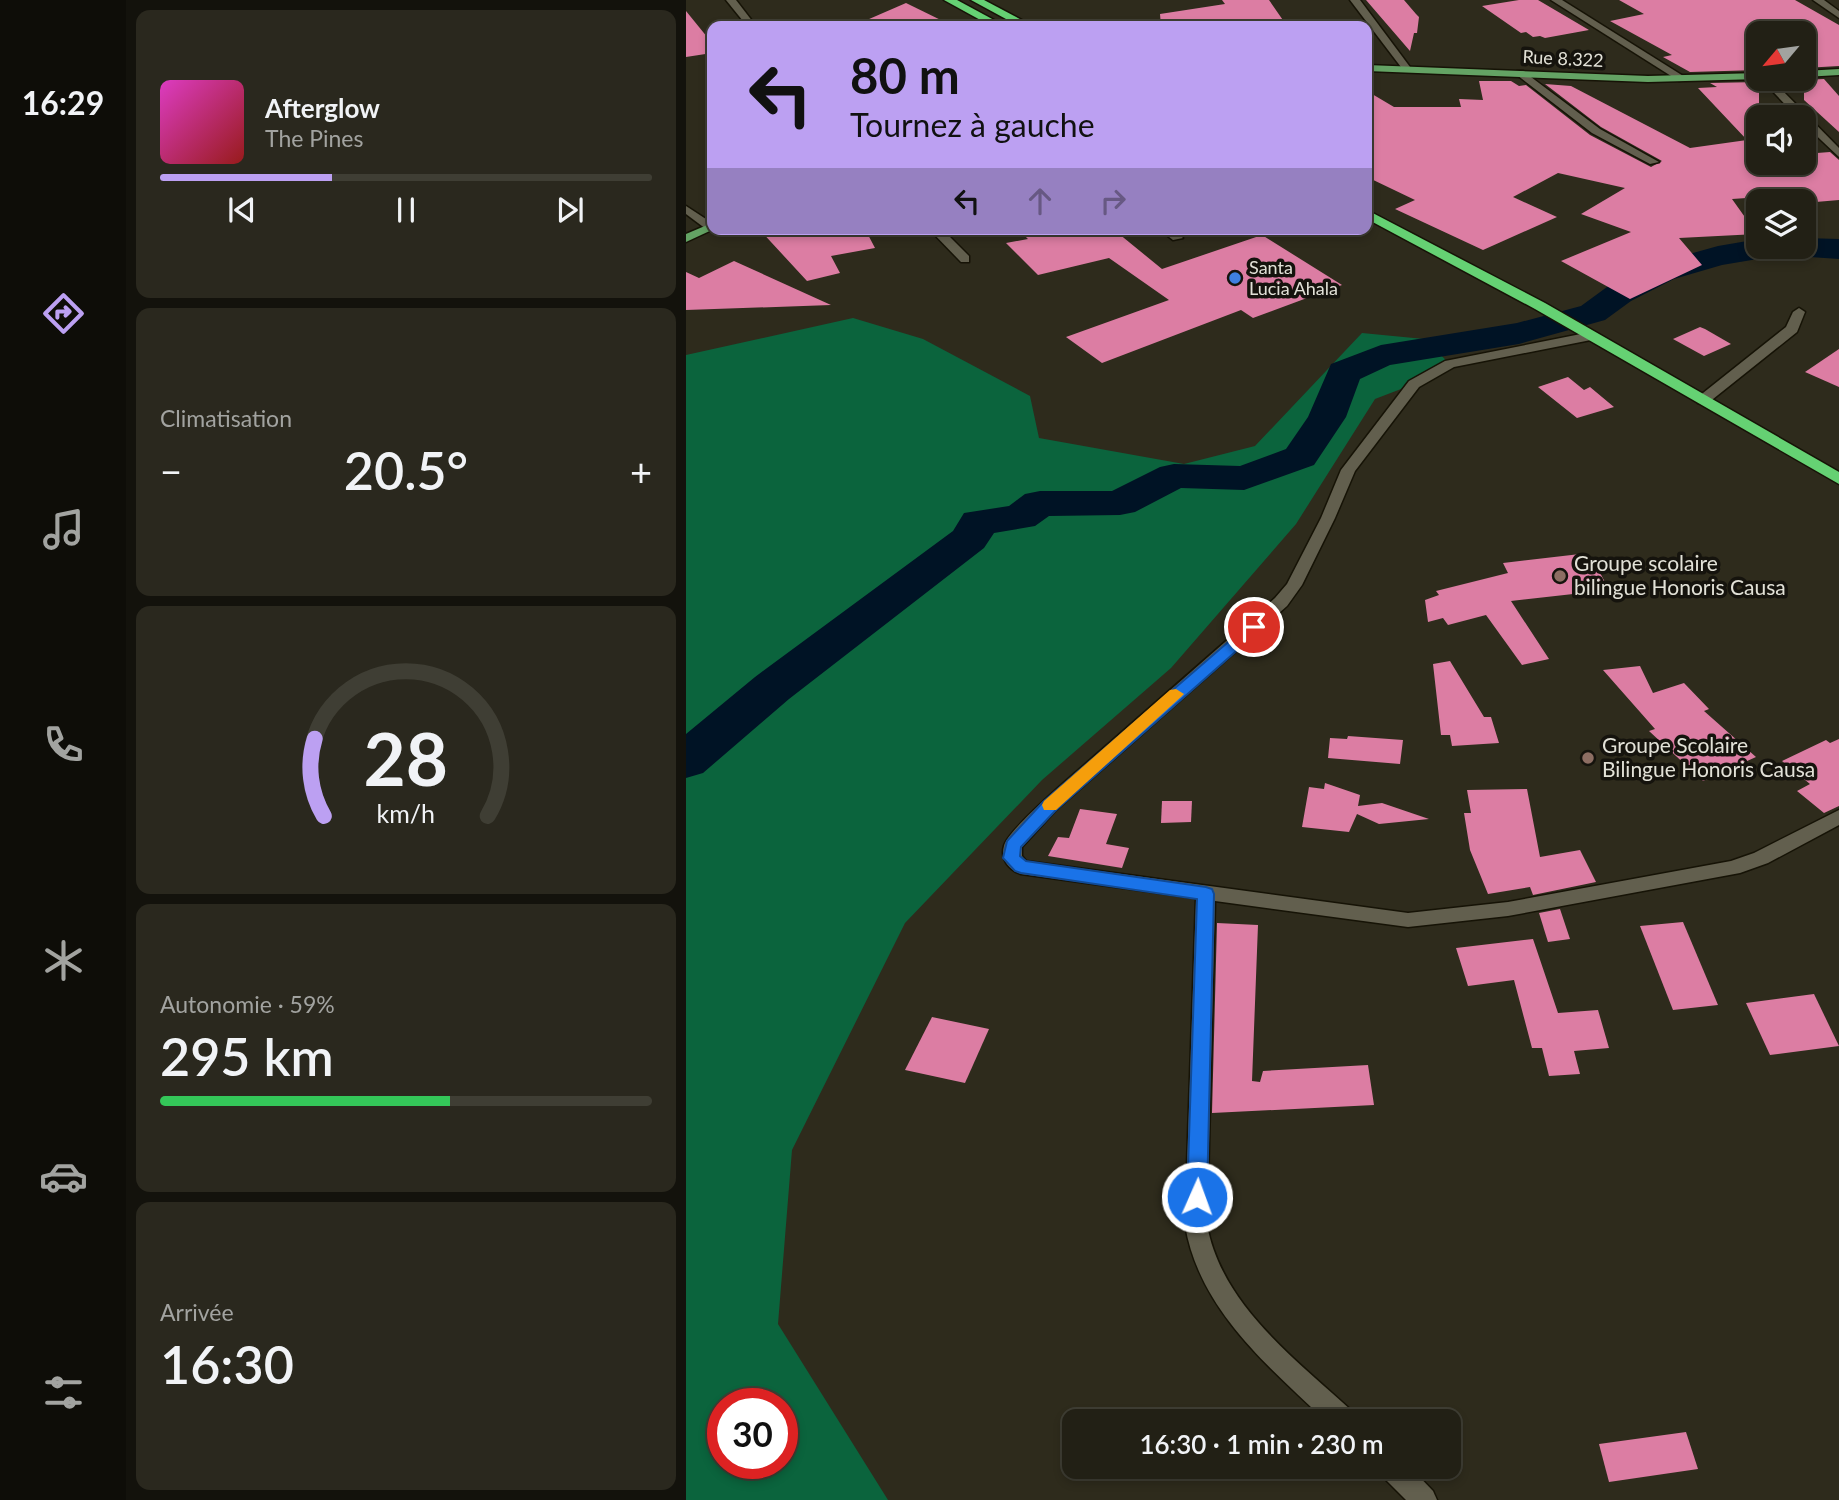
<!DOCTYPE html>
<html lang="fr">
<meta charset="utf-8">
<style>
:root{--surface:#222015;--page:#2a281e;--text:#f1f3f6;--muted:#a2a3a0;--line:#3f3e34;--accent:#bca0f2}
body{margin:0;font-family:Lato,sans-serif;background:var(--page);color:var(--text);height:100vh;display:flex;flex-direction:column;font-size:26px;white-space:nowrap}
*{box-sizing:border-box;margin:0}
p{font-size:23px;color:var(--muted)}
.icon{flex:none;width:38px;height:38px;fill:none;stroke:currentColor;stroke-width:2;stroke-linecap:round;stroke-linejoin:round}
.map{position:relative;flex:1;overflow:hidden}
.drawer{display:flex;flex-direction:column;gap:10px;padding:10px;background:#13120c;width:560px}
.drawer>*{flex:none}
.hud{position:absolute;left:21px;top:21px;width:665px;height:214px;border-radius:14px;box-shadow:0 4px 10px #0003,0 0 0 2px var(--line);background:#bca0f2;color:#111;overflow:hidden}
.needle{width:46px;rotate:241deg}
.fabs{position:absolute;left:1060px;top:21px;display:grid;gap:14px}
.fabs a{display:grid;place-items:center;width:70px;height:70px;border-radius:14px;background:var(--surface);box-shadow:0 4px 10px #0003,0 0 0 2px var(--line);font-size:35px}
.speed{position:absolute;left:21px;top:1388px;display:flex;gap:14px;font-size:35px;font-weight:700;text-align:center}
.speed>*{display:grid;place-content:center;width:91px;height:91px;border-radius:50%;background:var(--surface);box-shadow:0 4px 10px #0003,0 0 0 2px var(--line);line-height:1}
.speed .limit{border:10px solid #d22;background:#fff;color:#111}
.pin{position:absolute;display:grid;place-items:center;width:60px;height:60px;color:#fff;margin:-30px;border:4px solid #fff;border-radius:50%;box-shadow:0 2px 7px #0007}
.me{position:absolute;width:77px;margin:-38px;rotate:2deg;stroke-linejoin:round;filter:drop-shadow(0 0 5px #0008)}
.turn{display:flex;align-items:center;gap:24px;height:147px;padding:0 28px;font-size:32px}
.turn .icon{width:91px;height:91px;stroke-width:2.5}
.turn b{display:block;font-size:49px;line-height:60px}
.lanes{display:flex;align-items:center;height:66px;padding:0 28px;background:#0003;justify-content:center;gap:35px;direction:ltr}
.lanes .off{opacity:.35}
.big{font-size:52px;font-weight:600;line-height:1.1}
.drawer .widget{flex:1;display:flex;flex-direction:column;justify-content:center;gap:10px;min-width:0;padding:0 24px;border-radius:14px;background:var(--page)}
.drawer .dial{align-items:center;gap:0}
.dial svg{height:182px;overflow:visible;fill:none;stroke:var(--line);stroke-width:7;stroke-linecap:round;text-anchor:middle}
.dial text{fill:var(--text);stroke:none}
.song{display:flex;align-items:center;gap:21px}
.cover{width:84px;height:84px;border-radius:10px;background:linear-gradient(135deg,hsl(310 70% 55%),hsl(0 70% 35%))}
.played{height:7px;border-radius:4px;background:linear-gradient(90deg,var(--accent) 35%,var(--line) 35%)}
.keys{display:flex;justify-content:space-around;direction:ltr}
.heat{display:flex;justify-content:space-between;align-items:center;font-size:38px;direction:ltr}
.charge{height:10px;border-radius:5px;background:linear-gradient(90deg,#34c759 59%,var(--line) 0)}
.trip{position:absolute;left:376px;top:1409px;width:399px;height:70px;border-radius:14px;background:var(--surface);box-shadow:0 4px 10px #0003,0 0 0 2px var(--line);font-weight:600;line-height:70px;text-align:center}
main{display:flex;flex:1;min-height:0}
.tabs{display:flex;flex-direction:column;width:126px;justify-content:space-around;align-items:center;background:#0e0d08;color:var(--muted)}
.tabs .icon{width:49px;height:49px}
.tabs .on{color:var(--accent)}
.tabs b{font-size:32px;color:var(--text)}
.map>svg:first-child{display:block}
.green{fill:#0b643d;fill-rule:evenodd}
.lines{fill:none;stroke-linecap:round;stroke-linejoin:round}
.river{fill:#001325;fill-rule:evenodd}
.building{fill:#dc7da3}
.minor-casing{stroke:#161306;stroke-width:3}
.major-casing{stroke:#161306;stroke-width:3}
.highway-casing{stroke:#161306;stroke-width:3}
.minor{fill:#625f4e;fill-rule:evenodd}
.major{fill:#64a364;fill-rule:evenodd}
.highway{fill:#65d173;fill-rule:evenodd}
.route{fill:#1a73e8;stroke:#114b97;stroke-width:2}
.slow{fill:#f59e0b}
.shop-dot{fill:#3f7fe0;stroke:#15130d;stroke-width:2.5}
.education-dot{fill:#8d6e63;stroke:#15130d;stroke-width:2.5}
.labels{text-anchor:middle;stroke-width:7;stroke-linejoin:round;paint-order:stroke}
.far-street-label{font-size:18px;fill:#e2e1d7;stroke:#15130d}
.far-poi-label{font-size:18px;fill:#e2e1d7;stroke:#15130d;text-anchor:start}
.poi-label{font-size:21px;fill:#e2e1d7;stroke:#15130d;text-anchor:start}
</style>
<main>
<nav class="tabs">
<b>16:29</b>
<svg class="icon on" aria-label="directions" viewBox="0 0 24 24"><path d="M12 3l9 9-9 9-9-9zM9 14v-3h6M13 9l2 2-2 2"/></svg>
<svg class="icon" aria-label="music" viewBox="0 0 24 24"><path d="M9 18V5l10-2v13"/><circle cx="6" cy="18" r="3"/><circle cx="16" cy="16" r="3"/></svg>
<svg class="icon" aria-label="phone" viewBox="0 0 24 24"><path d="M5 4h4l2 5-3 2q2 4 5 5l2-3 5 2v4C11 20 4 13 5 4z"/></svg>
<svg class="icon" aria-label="climate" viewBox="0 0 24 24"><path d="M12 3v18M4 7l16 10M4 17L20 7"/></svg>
<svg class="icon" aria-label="car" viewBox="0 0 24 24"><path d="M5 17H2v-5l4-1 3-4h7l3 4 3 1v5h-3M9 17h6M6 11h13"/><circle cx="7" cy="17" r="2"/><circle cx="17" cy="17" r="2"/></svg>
<svg class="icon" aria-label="filters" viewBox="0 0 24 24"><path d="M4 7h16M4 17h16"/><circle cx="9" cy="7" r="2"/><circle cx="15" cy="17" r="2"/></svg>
</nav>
<section class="drawer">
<div class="widget">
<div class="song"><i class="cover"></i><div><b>Afterglow</b><p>The Pines</p></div></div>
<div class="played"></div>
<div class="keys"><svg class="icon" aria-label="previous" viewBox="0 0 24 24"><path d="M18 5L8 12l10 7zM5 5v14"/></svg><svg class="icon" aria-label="pause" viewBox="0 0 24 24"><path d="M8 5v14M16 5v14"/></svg><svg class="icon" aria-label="next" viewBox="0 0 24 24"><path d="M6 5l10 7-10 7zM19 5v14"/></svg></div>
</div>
<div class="widget"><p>Climatisation</p>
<div class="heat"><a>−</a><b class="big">20.5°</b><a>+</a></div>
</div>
<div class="widget dial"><svg viewBox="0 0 100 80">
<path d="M14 69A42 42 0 1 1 86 69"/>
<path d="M14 69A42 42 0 0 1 10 35" stroke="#bca0f2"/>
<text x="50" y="56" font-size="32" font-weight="700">28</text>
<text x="50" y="72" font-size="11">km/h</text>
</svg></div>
<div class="widget"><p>Autonomie · 59%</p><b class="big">295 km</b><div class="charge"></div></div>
<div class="widget"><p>Arrivée</p><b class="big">16:30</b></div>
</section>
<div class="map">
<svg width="1153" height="1500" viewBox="0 0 1153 1500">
<rect width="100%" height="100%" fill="#2e2b1c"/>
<path class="green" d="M167,318L237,339L344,396L353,438L498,464L569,446L676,333L738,339L764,364L728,384L689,399L610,524L485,668L356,780L219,923L106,1150L92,1324L202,1500H0V355ZM37,1404H96V1463H37Z"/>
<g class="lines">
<path class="river" d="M1118,238L1153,239V259L1095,255L1036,265L988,279L945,301L919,320L833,344L704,365L674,379L660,417L628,465L558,490L495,488L449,512L434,515L363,516L349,526L308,533L298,548L103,699L17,773L0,778V734L69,677L267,531L278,513L323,506L339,494L354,491H426L474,467L488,464L554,466L600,449L622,417L645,364L695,345L831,323L895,306L921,287L964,265L1032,246L1073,239V247H1118Z"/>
</g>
<g class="building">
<path d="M536,0H583L601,26H475L474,14L539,4Z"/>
<path d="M680,0H718L730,14L733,17L731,33H728L724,51Z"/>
<path d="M833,0H852L903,30L859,38L854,36L847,37L840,32L835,33L796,6Z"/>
<path d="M933,0H1109L1153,25V66L1118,68V33H1073V70L1004,72L977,57L986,55L924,21L958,14Z"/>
<path d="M220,3L267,26H167Z"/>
<path d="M0,11L26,43V53L0,57Z"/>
<path d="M1138,79L1153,96V132L1118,100V80Z"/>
<path d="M793,81H825L833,86L840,85L904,135L965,167L976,161L915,127L859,84L885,86L1004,148L1061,140L1012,88L1031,87L1024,83L1073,82V163H1118V154L1144,152L1153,160V200L1118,203L1109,201L1104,195L1046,199L1071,234L993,238L1016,265L944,299L875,261L945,232L895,214L939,188L872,173L827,197L871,217L797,250L709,209L729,200L681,177V91L708,107H775L773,99L797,100Z"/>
<path d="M73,229H127L130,236L179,229L189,248L145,256L154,273L121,281Z"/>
<path d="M332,229H427L476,269L576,235L656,285L567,318L555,310L416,363L380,337L483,300L423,258L352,275L320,243L342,239Z"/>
<path d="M48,261L145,305L0,310V272L13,278Z"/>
<path d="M1014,327L1019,329L1045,344L1018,356L987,339Z"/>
<path d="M1153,349V387L1119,372Z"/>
<path d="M882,377L898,390L904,387L928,407L891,418L852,387Z"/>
<path d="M894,554L900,566L910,565L923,590L825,601L863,659L836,665L800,615L762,625L757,618L742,622L739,600L753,595L750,591L822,573L817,563Z"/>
<path d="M764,661L798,717H805L813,743L766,746L764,735H755L747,664Z"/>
<path d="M954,666L967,693L998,683L1023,709L1018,711L1070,757L1017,781L963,731L969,729L917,670Z"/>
<path d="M662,736L717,740L714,764L642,758L644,738L661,739Z"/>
<path d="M1153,739V806L1138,813L1111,791L1124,784L1096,761L1140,740L1144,743Z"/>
<path d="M639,783L674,795L672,806L696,803L743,819L693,824L671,814L663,832L616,827L623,787L638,789Z"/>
<path d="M841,789L854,857L894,850L910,882L847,895L844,887L802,894L784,850L778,813H785L781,790Z"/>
<path d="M476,801H506L505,822L475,823Z"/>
<path d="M394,809L431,814L420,844L443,848L436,868L362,856L372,837L383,838Z"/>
<path d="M874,909L884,939L862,942L853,913Z"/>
<path d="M997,922L1032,1005L987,1010L954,926Z"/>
<path d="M531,923L572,925L566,1081L574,1082L577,1071L682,1065L688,1105L526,1113Z"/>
<path d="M847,939L872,1013L912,1010L923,1048L888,1051L894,1074L863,1076L856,1048H846L828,980L782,986L770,948Z"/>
<path d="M1128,994L1153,1046L1084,1055L1060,1003Z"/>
<path d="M246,1017L303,1029L279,1083L219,1070Z"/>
<path d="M1000,1432L1012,1469L923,1482L913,1444Z"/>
</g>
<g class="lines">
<g class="minor-casing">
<g id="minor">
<path d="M40,0H50L70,26H61Z"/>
<path d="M664,0H674L724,67V71H718Z"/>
<path d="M865,0H876L1002,79L993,81Z"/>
<path d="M1127,0H1138L1153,11V18Z"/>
<path d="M831,71H837L914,129L973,162L964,164L906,133L831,75Z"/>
<path d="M1075,79H1085L1153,148V157L1118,124V117H1111Z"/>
<path d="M0,206L26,223L28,229H20L0,214Z"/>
<path d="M243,229H256L283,256V262H275Z"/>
<path d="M473,229H487L497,238L487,240Z"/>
<path d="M1113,308L1119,312L1111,332L1022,403H1012V397L1100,327L1107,312Z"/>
<path d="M905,332L911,336L910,339L768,367L733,387L669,471L649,518L616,585L601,606L369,811L336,847V856L340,861L722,913L822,902L1045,861L1068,853L1153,810V825L1082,863L1054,873L822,916L722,927L529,901L521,1225C536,1306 610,1359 667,1412L671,1421H640C581,1365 513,1309 499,1225L510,898L335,874C323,870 314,859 318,846C322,829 388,774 404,760C466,706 528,652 589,598L601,584L635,518L655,470L723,381L759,361Z"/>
<path d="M691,1466H723L747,1491L751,1500H720L695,1475Z"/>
</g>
</g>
<g class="major-casing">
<g id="major">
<path d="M681,65L962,76L1073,73L1074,79L962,82L681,71Z"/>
<path d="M1153,69V75L1118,77V71Z"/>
<path d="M26,223L28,229L0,242V234Z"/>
</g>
</g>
<g class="highway-casing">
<g id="highway">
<path d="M258,0H271L308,20L298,22Z"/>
<path d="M285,0H298L347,26H333Z"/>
<path d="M681,210L859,303L1153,472V484L849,309L681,219Z"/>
</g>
</g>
<use href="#minor" class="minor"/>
<use href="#major" class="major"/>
<use href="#highway" class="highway"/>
</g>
<path class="route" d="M568,623L576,627L573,631L369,811L335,847L334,856L340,861L520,887L526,889L528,894L521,1197L518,1204L511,1206L504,1204L501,1197L511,899L335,873L329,871L317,858L321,841L357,802L563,624Z"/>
<path class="slow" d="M490,689L498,694L495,697L370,810H358L356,805L358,801L484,690Z"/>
<circle class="shop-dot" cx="549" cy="278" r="7"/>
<g class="education-dot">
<circle cx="874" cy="576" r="7"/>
<circle cx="902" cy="758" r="7"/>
</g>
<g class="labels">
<g class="far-street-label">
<text transform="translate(877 59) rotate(3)" y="6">Rue 8.322</text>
</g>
<g class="far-poi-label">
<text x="563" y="274">Santa<tspan x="563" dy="21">Lucia Ahala</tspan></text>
</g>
<g class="poi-label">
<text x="888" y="571">Groupe scolaire<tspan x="888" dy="24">bilingue Honoris Causa</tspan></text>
<text x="916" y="753">Groupe Scolaire<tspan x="916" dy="24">Bilingue Honoris Causa</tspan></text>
</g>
</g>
</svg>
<div class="fabs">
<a><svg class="needle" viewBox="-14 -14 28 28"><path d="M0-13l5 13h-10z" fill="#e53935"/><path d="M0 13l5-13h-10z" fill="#a2a3a0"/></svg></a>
<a><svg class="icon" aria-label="sound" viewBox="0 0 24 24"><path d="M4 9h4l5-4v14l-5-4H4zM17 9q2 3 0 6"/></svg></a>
<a><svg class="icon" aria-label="layers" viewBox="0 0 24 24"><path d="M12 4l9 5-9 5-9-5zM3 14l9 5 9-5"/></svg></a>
</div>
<div class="speed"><div class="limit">30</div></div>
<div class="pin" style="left:568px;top:627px;background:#d93025"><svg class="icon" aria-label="arrive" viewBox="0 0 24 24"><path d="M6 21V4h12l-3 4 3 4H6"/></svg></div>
<svg class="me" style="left:511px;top:1197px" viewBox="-20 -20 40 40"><circle r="17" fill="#1a73e8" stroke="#fff" stroke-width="3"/><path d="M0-11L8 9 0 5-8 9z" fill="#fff"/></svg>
<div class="trip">16:30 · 1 min · 230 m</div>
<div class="hud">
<div class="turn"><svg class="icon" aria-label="left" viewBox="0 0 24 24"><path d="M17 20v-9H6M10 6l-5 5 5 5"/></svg><div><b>80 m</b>Tournez à gauche</div></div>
<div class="lanes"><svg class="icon" aria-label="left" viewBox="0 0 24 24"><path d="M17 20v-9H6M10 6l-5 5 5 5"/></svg><svg class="icon off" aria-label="ahead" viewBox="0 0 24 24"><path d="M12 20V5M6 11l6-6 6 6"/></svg><svg class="icon off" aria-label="right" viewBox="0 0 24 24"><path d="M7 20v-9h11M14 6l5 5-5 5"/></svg></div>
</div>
</div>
</main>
